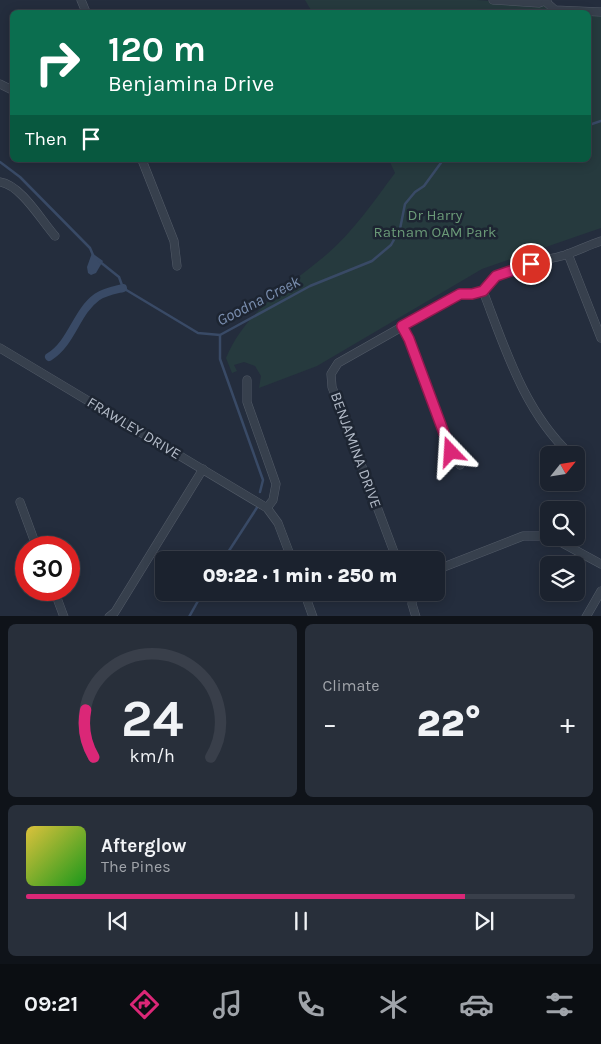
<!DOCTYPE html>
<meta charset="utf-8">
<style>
:root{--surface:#1b222e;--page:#282f3a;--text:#f1f3f6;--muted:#a0a4aa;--line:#393f4a;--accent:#db2777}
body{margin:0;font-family:Karla,sans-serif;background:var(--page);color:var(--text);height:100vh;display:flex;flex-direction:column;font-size:19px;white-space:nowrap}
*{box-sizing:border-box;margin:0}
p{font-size:16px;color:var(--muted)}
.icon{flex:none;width:28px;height:28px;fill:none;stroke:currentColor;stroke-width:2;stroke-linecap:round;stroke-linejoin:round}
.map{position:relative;height:616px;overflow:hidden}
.side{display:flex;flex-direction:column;gap:8px;padding:8px;background:#0f1319;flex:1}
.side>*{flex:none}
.hud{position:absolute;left:10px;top:10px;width:581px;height:152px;border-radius:8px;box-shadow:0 2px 12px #0003,0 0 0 1px var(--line);background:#0b6e4f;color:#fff;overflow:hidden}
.needle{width:32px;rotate:60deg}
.controls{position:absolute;left:540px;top:446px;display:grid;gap:10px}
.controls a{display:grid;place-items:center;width:45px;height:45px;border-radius:8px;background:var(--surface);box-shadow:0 2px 12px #0003,0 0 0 1px var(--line);font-size:25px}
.speed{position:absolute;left:15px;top:536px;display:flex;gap:10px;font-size:25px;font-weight:700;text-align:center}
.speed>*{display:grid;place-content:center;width:65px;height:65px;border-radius:50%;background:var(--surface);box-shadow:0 2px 12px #0003,0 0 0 1px var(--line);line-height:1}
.speed .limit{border:8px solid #d22;background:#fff;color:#111}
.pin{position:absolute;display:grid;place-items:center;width:42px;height:42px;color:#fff;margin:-21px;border:2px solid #fff;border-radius:50%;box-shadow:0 1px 5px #0007}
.me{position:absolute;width:55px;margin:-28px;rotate:340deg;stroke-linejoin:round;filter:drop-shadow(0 0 4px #0008)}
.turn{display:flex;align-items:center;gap:18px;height:105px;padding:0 15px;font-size:22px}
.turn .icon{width:65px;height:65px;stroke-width:2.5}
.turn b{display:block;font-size:35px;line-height:42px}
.then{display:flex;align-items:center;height:48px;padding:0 15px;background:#0003;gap:10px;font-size:19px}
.big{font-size:38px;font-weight:800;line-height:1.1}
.side .card{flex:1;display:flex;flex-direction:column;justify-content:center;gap:8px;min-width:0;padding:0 18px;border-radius:8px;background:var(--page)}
.side .dial{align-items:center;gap:0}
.dial svg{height:130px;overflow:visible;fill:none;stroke:var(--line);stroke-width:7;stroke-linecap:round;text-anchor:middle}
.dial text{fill:var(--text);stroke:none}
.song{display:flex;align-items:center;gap:15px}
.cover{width:60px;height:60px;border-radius:8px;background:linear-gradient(135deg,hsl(50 70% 55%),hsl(120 70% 35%))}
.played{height:5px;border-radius:2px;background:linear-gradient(90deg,var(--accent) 80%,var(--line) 80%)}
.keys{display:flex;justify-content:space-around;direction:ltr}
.heat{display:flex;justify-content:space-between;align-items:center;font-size:28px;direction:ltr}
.side .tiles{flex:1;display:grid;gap:8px;grid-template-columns:1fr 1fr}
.card:last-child{grid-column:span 2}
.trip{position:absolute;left:155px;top:551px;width:290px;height:50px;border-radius:8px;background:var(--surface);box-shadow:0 2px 12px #0003,0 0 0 1px var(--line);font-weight:800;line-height:50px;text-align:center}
.dock{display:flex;height:80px;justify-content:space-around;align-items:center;background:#0b0e12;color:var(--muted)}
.dock .icon{width:35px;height:35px}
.dock .active{color:var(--accent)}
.dock b{font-size:22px;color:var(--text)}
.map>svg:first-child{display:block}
.green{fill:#263a3e}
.water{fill:#394a66}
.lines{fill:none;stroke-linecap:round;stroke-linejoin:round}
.stream{stroke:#394a66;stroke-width:2.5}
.canal{stroke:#394a66;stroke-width:8}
.minor-casing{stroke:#535b68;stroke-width:9}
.minor{stroke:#37404d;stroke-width:8}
.route-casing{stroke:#8e194d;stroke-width:12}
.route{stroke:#db2777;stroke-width:9}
.labels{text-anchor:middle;stroke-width:5;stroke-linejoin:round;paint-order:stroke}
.park-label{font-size:15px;fill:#6a9977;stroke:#1d2532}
.street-label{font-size:15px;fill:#b3bbc8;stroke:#1d2532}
.water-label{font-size:16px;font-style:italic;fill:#7b8fb0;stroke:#1d2532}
</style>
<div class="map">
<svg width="601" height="617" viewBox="0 0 601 617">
<rect width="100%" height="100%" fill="#242d3d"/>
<path class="green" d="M305,0H477L601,9V228L482,269L317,366L259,388L261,376L255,366L244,362L234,365L237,371L232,373L226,358C246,310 287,288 326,255C353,232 374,201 395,173L389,160H589V12H312Z"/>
<path class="water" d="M92,253L103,261L96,273L91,275L88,273L87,267Z"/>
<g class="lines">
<g class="stream">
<path d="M589,125L601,121"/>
<path d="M0,162L20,177L90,248L93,255"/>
<path d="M99,261L119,277L123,288L198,333L220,335L310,286L372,261L391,245L400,229L405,204L415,192L424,186L443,160"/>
<path d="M220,335V359L263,480L260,492"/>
<path d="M223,560L258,506"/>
<path d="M189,617L203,592"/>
</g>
<path class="canal" d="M49,357C72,343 76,312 97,297C104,292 115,290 123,288"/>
<g class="minor-casing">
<g id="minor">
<path d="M81,0L86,12"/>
<path d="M493,0L539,3L547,0"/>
<path d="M546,2L555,10L601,12"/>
<path d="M0,84L12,90"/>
<path d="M142,160L174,241L177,266"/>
<path d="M0,182C21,185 41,220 55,236"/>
<path d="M568,254L601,338"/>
<path d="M483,291C505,348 524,411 570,454"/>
<path d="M402,326L409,339L451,452L460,465"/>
<path d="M0,348L267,508L278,523L292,560"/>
<path d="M247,380V402L276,484L273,500L267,508"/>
<path d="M20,502L37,548"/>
<path d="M553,538L601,564"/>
<path d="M397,560L332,387L331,374L338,363L460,294C492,295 480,285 499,275C519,265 543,261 565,255C577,251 589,245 601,241"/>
<path d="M436,570L523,536H549"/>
<path d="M54,590L64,617"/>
<path d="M304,592L313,617"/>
<path d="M413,592L412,604L416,617"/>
<path d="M109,617L115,612L203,469"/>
<path d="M586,617L601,591"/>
</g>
</g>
<use href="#minor" class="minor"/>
</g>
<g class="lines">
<g class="route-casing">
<path id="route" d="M451,452L409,339L402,326L460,294H472L483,291L496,276L531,264"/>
</g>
<use href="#route" class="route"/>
</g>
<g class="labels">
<g class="park-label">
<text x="435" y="220">Dr Harry<tspan x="435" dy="17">Ratnam OAM Park</tspan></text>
</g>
<g class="street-label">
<text transform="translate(134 428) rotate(31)" y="5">FRAWLEY DRIVE</text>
<text transform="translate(356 450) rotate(70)" y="5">BENJAMINA DRIVE</text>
</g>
<g class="water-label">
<text transform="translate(258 300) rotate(-27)" y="6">Goodna Creek</text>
</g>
</g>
</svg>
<div class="controls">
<a><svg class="needle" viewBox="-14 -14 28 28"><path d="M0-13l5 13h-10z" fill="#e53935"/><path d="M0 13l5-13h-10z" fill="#a0a4aa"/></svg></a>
<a><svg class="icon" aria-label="search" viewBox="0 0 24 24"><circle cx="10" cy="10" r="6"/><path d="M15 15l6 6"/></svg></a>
<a><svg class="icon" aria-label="layers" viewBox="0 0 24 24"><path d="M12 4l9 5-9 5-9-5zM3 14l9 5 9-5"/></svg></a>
</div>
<div class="speed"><div class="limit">30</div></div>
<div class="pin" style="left:531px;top:264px;background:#d93025"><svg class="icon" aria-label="arrive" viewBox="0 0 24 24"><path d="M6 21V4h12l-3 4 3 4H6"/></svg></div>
<svg class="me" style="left:451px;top:452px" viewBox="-20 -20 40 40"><path d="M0-17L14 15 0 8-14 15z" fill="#db2777" stroke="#fff" stroke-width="4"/></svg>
<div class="trip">09:22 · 1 min · 250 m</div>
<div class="hud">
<div class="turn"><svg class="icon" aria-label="right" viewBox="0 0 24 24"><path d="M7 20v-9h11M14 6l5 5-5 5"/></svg><div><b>120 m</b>Benjamina Drive</div></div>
<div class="then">Then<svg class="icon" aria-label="arrive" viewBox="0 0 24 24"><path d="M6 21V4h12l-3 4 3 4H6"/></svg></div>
</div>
</div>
<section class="side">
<div class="tiles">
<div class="card dial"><svg viewBox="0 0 100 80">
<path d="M14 69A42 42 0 1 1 86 69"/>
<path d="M14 69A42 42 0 0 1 9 40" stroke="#db2777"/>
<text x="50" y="56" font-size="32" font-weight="700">24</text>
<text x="50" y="72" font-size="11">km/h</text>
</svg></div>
<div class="card"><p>Climate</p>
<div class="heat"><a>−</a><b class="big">22°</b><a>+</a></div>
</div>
<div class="card">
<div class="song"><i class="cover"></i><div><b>Afterglow</b><p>The Pines</p></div></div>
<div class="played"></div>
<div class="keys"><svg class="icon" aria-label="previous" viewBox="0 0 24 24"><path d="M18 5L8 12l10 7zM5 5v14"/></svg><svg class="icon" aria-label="pause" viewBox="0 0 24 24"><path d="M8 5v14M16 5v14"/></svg><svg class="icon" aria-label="next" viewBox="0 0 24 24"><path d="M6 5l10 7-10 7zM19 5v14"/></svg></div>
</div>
</div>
</section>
<nav class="dock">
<b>09:21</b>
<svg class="icon active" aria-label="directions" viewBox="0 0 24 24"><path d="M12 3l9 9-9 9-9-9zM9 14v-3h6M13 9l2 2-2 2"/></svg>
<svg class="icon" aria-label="music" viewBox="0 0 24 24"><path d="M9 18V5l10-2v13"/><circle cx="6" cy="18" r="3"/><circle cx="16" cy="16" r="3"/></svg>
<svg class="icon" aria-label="phone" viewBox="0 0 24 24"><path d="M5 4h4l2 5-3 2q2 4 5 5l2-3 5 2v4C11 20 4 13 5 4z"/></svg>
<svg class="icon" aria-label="climate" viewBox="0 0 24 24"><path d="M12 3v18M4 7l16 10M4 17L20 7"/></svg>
<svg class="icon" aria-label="car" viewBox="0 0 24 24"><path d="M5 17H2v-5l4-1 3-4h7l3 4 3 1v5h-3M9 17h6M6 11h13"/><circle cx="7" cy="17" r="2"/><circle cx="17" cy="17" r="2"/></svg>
<svg class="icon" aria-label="filters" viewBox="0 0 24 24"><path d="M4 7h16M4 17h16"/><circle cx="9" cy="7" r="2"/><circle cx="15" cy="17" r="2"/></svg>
</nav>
